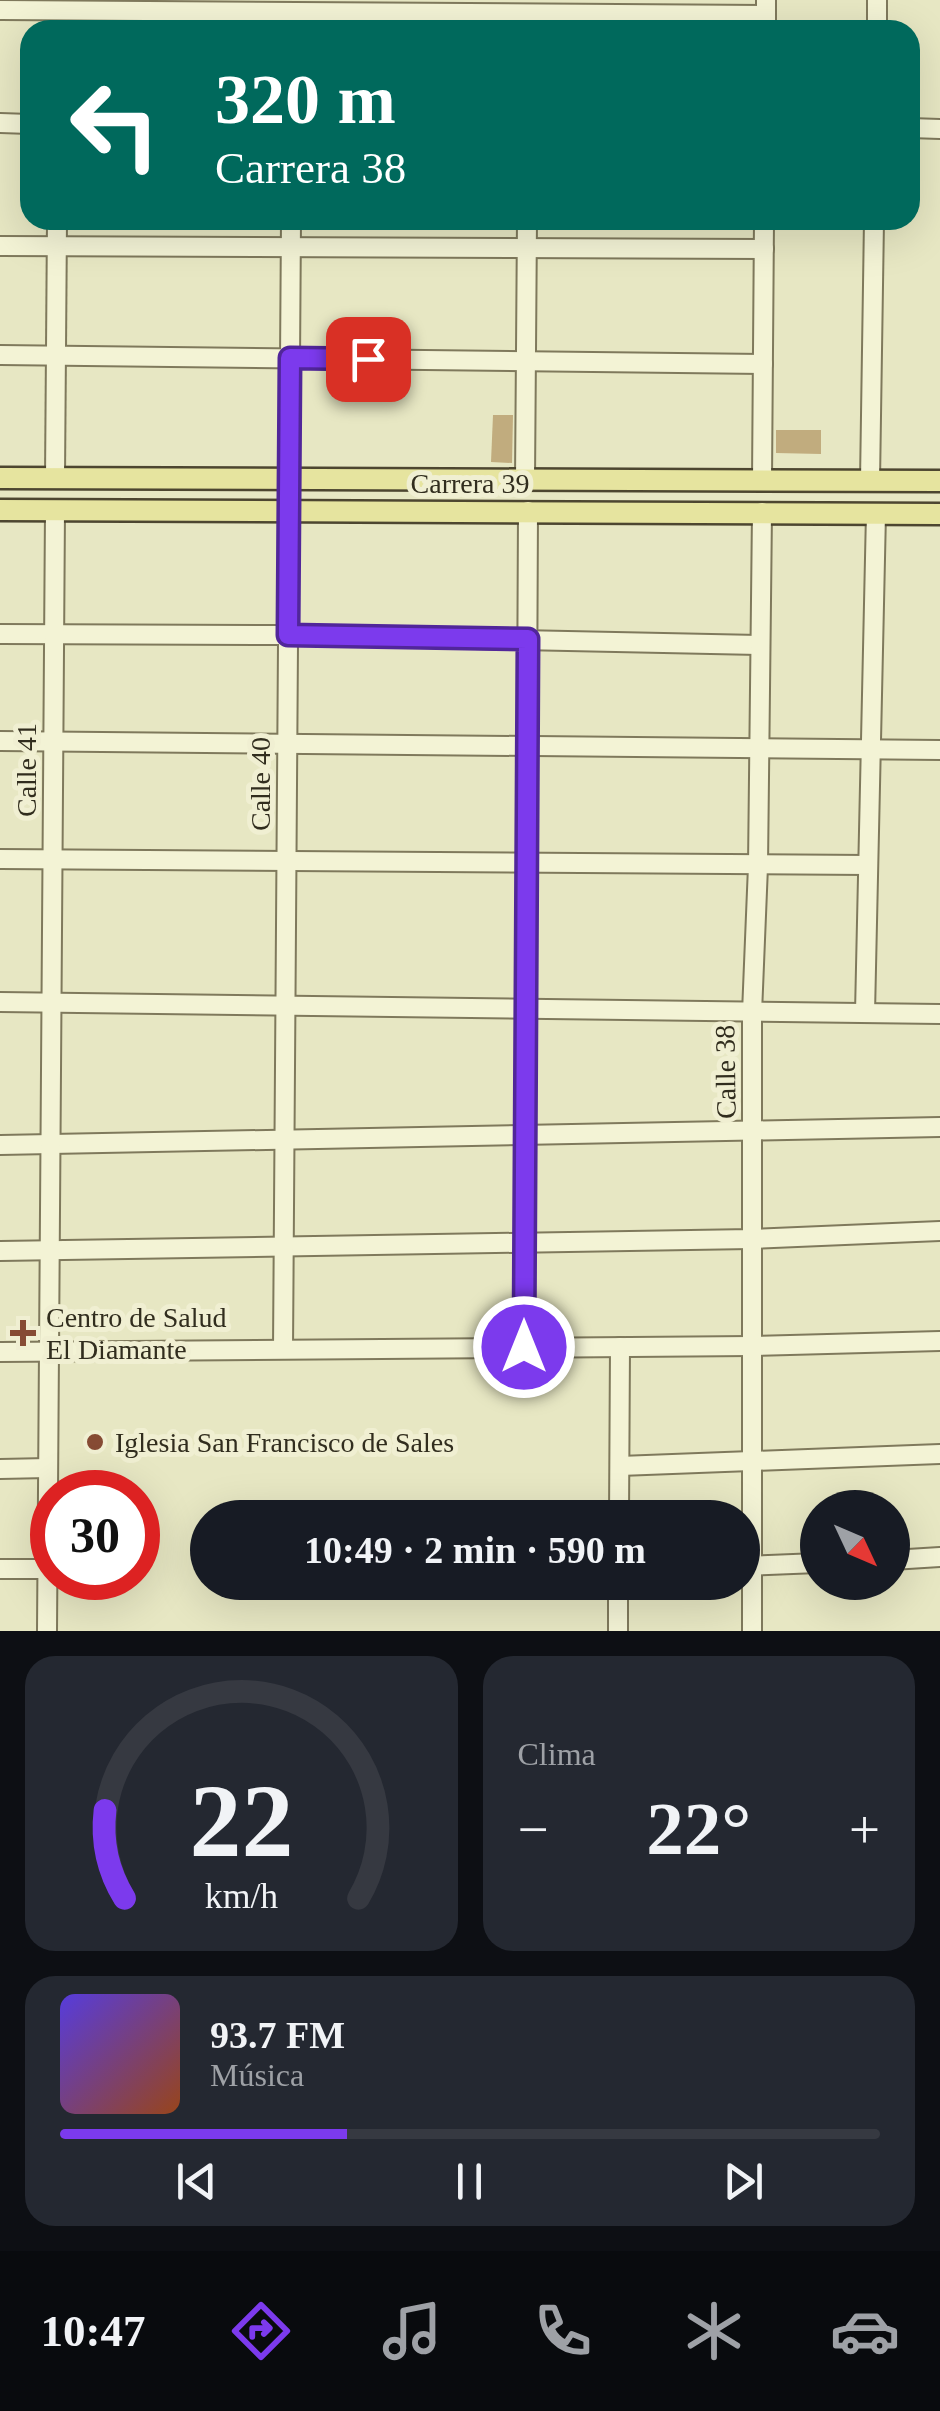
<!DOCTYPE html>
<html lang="es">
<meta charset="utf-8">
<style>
:root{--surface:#171b24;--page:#242831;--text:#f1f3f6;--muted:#9ea1a6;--line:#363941;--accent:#7c3aed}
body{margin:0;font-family:"Times New Roman",serif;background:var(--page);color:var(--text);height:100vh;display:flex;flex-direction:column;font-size:38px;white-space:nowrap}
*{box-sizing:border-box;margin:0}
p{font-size:32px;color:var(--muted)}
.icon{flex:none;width:55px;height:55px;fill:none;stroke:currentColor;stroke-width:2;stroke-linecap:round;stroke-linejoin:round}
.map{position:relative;height:1631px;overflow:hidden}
.details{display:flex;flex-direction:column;gap:25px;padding:25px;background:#0d0f14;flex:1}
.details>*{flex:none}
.banner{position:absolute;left:20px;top:20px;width:900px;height:210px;border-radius:30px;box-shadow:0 10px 40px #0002;background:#00695c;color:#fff;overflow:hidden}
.needle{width:65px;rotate:134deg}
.controls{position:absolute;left:800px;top:1490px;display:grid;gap:20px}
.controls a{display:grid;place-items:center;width:110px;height:110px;border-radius:50%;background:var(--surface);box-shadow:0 10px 40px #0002;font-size:50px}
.speed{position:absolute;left:30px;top:1470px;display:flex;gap:20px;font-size:50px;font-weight:700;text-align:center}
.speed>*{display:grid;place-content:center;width:130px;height:130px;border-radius:50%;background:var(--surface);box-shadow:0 10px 40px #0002;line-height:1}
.speed .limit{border:15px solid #d22;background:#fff;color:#111}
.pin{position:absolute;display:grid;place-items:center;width:85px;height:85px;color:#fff;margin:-42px;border-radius:20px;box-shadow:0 5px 15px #0006}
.me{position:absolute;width:110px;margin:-55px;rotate:0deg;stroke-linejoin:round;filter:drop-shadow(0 0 8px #0008)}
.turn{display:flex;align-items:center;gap:35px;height:210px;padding:0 30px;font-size:45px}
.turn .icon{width:130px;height:130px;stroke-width:2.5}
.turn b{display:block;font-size:70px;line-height:85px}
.big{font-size:75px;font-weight:700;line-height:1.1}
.details .widget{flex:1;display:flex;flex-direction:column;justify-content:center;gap:15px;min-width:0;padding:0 35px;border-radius:30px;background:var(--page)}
.details .dial{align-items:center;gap:0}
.dial svg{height:260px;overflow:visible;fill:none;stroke:var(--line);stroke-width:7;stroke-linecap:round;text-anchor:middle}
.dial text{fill:var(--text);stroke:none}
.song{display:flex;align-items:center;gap:30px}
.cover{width:120px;height:120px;border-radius:15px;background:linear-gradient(135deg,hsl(250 70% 55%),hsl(20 70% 35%))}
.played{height:10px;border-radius:5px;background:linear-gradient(90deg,var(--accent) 35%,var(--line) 35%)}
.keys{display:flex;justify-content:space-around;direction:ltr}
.heat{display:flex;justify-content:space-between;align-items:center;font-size:55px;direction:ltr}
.details .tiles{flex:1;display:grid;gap:25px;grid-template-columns:1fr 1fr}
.widget:last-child{grid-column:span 2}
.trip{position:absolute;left:190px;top:1500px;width:570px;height:100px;border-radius:50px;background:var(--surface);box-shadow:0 10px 40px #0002;font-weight:700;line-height:100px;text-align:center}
.tabs{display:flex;height:160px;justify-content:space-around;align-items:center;background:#090b0e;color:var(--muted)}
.tabs .icon{width:70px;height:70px}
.tabs .selected{color:var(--accent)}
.tabs b{font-size:45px;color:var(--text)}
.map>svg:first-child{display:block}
.building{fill:#c1ac7e}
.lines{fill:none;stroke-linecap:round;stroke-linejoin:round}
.minor-casing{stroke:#7f795c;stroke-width:22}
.major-casing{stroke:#4d4630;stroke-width:25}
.minor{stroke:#f3f3d5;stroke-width:18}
.major{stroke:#e6e49f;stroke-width:20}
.route-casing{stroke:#51269a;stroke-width:25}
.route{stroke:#7c3aed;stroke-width:18}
.poi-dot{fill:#864b34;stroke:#f0efd2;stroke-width:4}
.labels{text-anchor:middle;stroke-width:10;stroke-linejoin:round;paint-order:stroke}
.street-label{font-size:28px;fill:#312d1e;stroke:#f0efd2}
.poi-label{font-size:28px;fill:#312d1e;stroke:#f0efd2;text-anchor:start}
</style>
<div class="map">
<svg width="940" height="1631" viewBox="0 0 940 1631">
<rect width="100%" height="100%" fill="#e7e7c3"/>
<g class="building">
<path d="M493,415H513L512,463L491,462Z"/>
<path d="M776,430H821V454L776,453Z"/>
</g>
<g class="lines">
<g class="minor-casing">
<g id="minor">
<path d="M0,10L766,15"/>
<path d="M766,30V0"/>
<path d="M877,30V0"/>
<path d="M0,123L30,124"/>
<path d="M910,128L940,129"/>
<path d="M0,246L764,249"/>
<path d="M0,355L763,364"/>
<path d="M55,478L57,220"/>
<path d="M525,480L527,220"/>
<path d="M762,480L764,220"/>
<path d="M870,481L874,220"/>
<path d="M0,634L288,635L759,645"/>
<path d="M0,741L940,750"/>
<path d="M0,859L868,865"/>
<path d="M0,1002L940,1014"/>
<path d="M865,1013L876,513"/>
<path d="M0,1145L940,1127"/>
<path d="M0,1251L751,1239L940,1231"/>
<path d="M524,1347L528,511"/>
<path d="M283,1349L291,220"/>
<path d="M0,1352L751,1346L940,1341"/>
<path d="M620,1466L940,1454"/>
<path d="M0,1469L48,1468"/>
<path d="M619,1518L620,1347"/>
<path d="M892,1560L940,1557"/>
<path d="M743,1566L818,1563"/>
<path d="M0,1569H48"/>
<path d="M618,1582V1631"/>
<path d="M47,1631L55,510"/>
<path d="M752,1631V1013L758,866L762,512"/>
</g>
</g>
<g class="major-casing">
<g id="major">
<path d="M0,478L940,481"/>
<path d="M0,510L940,514"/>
</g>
</g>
<use href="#minor" class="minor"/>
<use href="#major" class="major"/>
</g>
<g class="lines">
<g class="route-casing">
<path id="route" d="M368,359L290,358L288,635L528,639L524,1347"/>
</g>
<use href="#route" class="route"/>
</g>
<g class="poi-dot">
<path d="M18 1318h10v10h10v10h-10v10h-10v-10h-10v-10h10z"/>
<circle cx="95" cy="1442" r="10"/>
</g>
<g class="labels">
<g class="street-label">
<text x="470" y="493">Carrera 39</text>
<text transform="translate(26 770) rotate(-90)" y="10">Calle 41</text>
<text transform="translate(260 784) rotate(-90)" y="10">Calle 40</text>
<text transform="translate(725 1072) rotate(-91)" y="10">Calle 38</text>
</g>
<g class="poi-label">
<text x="46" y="1327">Centro de Salud<tspan x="46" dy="32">El Diamante</tspan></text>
<text x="115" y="1452">Iglesia San Francisco de Sales</text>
</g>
</g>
</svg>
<div class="controls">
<a><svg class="needle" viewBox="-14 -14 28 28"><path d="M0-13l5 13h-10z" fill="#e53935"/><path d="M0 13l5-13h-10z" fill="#9ea1a6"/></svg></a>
</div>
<div class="speed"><div class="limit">30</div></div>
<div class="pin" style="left:368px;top:359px;background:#d93025"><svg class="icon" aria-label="arrive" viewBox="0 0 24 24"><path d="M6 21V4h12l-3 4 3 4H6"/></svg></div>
<svg class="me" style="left:524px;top:1347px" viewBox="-20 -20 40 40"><circle r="17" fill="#7c3aed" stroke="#fff" stroke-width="3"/><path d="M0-11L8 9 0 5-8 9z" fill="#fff"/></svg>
<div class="trip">10:49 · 2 min · 590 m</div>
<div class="banner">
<div class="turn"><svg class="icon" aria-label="left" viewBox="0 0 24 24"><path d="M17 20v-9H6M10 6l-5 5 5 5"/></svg><div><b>320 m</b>Carrera 38</div></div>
</div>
</div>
<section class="details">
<div class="tiles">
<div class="widget dial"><svg viewBox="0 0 100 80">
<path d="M14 69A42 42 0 1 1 86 69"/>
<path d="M14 69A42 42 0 0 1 8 42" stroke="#7c3aed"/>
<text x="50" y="56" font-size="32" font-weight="700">22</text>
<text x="50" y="72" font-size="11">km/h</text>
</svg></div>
<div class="widget"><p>Clima</p>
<div class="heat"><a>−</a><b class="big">22°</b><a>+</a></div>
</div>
<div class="widget">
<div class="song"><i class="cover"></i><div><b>93.7 FM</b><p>Música</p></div></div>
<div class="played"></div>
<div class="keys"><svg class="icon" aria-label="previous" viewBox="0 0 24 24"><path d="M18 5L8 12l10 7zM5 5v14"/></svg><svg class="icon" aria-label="pause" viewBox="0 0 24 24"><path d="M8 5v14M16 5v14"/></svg><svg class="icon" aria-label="next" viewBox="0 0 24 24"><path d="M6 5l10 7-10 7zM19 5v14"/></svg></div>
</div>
</div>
</section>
<nav class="tabs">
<b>10:47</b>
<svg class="icon selected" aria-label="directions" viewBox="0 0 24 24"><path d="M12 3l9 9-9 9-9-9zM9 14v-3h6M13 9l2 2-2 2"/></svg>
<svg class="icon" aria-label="music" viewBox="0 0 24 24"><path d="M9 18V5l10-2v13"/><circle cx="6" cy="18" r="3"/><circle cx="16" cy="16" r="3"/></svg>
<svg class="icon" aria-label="phone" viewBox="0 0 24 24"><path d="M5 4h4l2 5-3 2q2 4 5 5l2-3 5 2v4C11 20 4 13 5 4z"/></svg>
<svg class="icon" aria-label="climate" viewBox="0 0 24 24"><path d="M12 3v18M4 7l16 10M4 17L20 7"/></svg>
<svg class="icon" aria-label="car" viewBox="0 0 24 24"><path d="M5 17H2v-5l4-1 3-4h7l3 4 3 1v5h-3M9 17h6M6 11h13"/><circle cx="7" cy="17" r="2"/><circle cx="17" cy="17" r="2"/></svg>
</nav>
